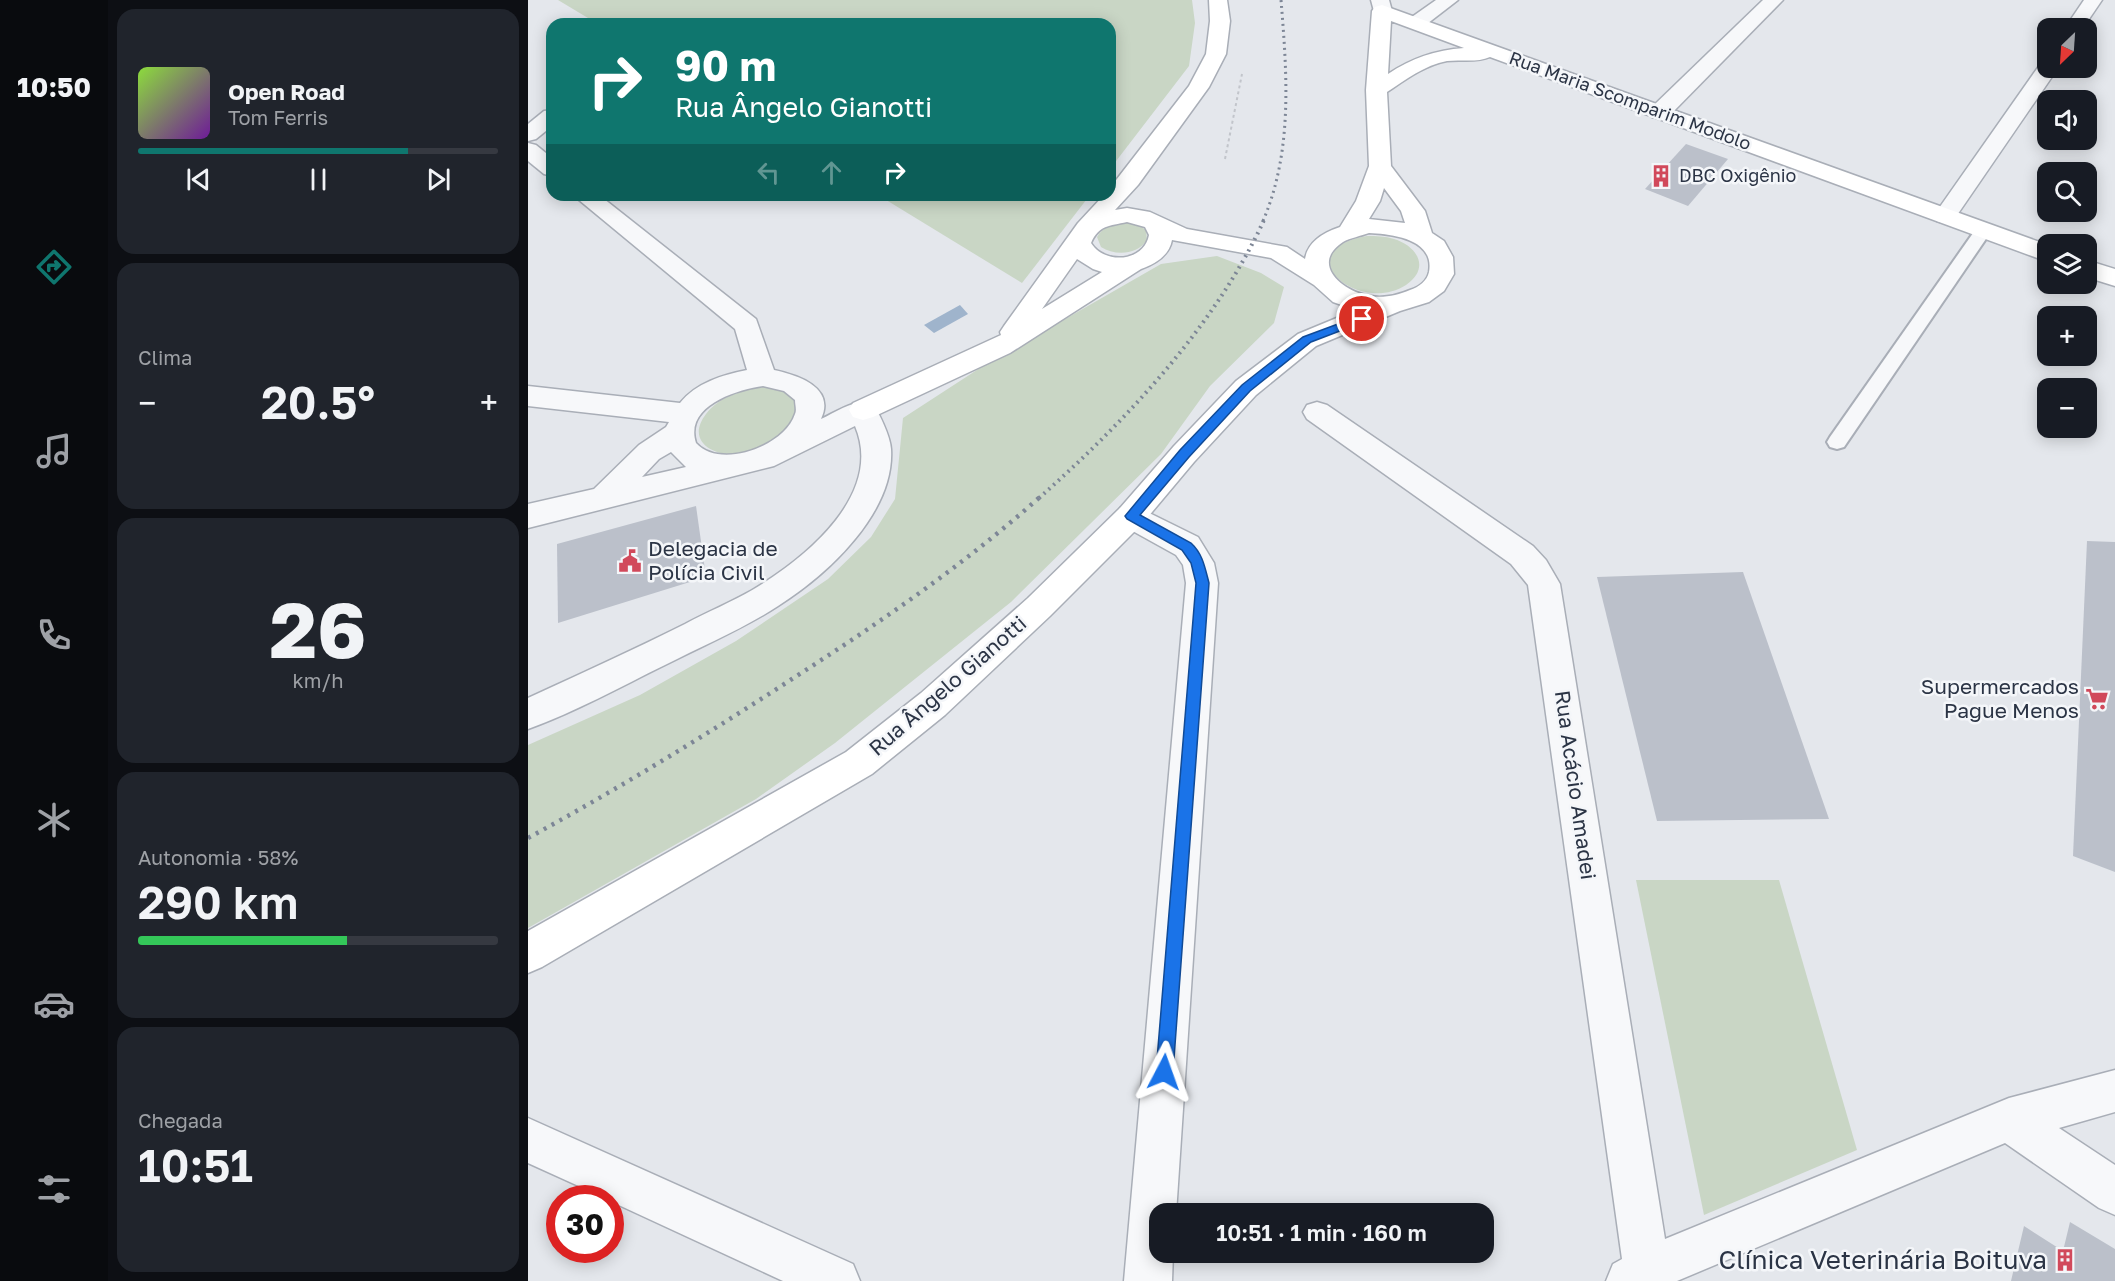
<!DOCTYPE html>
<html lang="pt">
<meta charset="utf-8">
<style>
:root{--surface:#171b24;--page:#20242c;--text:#f1f3f6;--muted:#9ea1a6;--line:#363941;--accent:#0f766e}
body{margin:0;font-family:"Golos Text",sans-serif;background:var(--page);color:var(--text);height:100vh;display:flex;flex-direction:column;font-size:22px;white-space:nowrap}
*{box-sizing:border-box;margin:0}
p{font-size:20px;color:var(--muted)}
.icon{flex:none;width:33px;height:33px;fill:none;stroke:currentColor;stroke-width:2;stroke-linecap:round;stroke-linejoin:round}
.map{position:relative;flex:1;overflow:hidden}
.panel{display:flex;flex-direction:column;gap:9px;padding:9px;background:#0d0f14;width:420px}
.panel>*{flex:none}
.guide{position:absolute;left:18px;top:18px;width:570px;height:183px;border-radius:18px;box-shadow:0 3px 15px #0003;background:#0f766e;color:#fff;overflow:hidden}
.needle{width:39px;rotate:205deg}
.tools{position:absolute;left:1509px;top:18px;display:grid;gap:12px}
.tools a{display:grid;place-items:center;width:60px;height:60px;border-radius:12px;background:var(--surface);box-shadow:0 3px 15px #0003;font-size:30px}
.speed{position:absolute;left:18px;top:1185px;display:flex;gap:12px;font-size:30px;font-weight:700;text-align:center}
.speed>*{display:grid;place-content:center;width:78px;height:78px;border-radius:50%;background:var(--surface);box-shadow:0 3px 15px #0003;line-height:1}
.speed .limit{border:9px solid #d22;background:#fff;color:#111}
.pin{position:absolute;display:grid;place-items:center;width:51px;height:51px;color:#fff;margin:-26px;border:3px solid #fff;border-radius:50%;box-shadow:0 2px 6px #0007}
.me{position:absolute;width:66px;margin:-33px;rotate:4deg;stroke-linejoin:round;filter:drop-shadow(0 0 4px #0008)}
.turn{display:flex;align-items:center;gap:21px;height:126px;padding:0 30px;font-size:27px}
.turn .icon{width:78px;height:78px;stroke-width:2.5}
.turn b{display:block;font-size:42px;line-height:51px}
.lanes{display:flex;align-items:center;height:57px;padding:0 30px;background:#0003;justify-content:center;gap:30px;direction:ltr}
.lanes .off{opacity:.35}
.big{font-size:45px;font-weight:600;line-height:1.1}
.panel .card{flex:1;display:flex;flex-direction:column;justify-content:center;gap:9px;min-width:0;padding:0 21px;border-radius:18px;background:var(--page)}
.panel .dial{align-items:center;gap:0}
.dial b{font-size:78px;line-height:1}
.song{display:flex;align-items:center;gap:18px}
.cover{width:72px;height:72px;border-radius:9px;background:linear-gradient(135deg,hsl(90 70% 55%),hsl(280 70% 35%))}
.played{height:6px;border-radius:3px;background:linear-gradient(90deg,var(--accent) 75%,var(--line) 75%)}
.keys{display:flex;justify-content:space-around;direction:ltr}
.heat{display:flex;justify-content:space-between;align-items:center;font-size:33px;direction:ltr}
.charge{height:9px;border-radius:4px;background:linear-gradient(90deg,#34c759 58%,var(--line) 0)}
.trip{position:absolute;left:621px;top:1203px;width:345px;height:60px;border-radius:18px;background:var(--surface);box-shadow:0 3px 15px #0003;font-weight:600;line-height:60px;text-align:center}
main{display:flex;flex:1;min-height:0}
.tab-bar{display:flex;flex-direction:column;width:108px;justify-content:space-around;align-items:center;background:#090b0e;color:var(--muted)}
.tab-bar .icon{width:42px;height:42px}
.tab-bar .selected{color:var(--accent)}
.tab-bar b{font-size:27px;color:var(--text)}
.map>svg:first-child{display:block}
.green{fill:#c9d6c5}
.water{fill:#9fb4cc}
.building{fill:#bbc0ca}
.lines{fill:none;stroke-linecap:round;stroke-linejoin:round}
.lane-casing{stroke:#a9aeb7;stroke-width:4}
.street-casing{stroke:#a9aeb7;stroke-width:3}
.secondary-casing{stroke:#a9aeb7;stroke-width:3}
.path{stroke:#c2c5cb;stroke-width:2;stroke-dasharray:3 3;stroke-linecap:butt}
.lane{fill:#f7f8fa;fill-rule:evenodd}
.street{fill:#f7f8fa;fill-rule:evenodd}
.secondary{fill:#fff;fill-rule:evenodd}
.rail-far2{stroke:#7d8696;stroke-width:3;stroke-dasharray:2 4;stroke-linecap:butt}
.rail-far1{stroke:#7d8696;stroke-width:4;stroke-dasharray:2 4.5;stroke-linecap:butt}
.rail{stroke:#7d8696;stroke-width:4.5;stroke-dasharray:3 6;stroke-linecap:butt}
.route{fill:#1a73e8;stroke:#114b97;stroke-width:1.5}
.labels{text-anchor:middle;stroke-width:5;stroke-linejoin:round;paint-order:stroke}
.far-street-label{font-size:18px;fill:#2b3445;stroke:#f4f6f9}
.far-poi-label{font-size:18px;fill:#2b3445;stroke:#f4f6f9;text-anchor:start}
.poi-label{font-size:21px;fill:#2b3445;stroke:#f4f6f9;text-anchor:start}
.street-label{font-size:21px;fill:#2b3445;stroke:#f4f6f9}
.near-poi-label{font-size:26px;fill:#2b3445;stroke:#f4f6f9;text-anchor:end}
</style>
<main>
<nav class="tab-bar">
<b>10:50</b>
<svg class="icon selected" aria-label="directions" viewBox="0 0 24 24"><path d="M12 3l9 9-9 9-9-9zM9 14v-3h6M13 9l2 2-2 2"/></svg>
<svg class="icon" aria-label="music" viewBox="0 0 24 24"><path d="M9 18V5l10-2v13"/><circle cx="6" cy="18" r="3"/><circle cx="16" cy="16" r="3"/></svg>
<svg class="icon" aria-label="phone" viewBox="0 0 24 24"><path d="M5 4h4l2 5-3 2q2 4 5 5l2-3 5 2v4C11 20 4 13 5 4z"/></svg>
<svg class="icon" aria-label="climate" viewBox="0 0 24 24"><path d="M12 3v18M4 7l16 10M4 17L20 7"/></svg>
<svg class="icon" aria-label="car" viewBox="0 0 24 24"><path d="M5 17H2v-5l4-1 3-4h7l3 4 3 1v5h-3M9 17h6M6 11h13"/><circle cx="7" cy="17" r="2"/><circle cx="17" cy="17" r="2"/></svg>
<svg class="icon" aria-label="filters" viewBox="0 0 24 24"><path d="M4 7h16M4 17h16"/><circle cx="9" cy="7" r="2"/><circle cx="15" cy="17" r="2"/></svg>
</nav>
<section class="panel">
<div class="card">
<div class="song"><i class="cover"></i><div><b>Open Road</b><p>Tom Ferris</p></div></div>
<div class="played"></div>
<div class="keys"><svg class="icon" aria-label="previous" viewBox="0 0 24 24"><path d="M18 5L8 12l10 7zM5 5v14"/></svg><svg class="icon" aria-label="pause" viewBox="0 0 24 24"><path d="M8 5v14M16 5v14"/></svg><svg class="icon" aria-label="next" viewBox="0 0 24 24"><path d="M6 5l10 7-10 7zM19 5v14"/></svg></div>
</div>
<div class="card"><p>Clima</p>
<div class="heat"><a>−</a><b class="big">20.5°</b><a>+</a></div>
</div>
<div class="card dial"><b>26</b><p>km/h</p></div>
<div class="card"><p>Autonomia · 58%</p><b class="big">290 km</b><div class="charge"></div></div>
<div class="card"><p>Chegada</p><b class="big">10:51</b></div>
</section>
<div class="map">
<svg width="1587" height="1281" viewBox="0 0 1587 1281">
<rect width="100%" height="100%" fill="#e4e7ec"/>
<g class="green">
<path d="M30,0H664L667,23L661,66L582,169V24H70Z"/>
<path d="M350,195H562L494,283Z"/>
<path d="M599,222L607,223L618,230L619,240C609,255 587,256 573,247L569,237C575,226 587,223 599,222Z"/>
<path d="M839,236C848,236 857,236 866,239C889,246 903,268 878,285C830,316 755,251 839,236Z"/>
<path d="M689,256L733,273L756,287L746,323L682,386L633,454L483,602L307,743L228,799L0,928V745L112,695L208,641L300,579L343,537L367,499L375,418L452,368L633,264Z"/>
<path d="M236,387C250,389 259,391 269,402V422C259,431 248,442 237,449C231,453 221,453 214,454C189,458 156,443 178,414C192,396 215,390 236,387Z"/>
<path d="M1108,880H1251L1329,1150L1176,1215Z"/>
</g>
<path class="water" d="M432,305L440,314L406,333L396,325Z"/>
<g class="building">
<path d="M1158,144L1200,159L1160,206L1117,189Z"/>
<path d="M168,506L178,577L30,623L29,544Z"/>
<path d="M1559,541L1587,542V872L1545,856Z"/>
<path d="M1215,572L1301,819L1129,821L1069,577Z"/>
<path d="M1542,1222L1587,1249V1281H1483L1496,1226L1535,1251Z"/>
</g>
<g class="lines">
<g class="lane-casing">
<path id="lane" d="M1456,225L1464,230L1316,447L1309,449L1302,447L1299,442L1302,437L1450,226Z"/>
</g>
<g class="street-casing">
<g id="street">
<path d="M843,0H861L864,11L861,15H847Z"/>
<path d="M908,0H930L895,27H881L878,23L881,19Z"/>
<path d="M1235,0H1255L1140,117L1132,118L1124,117L1121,112L1124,107Z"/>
<path d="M1556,0H1574L1555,28H1537Z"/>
<path d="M1520,61V68H1530L1425,221L1417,223L1409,221L1405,216L1409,211L1513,63Z"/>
<path d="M24,110V126L8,139L0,141V124L16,111Z"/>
<path d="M0,143L8,145L24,158V176L16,174L0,161Z"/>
<path d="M45,195H71L228,319L246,370C269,375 308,387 293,419C310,411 327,398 345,403C352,416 362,435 363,449C367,513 299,575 250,606C215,629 174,646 137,665C92,687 47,712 0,729V698C52,674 105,650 157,624C179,612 204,602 226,589C279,557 356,494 327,426L246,466L0,528V504L66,489L111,445L138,427L141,422L0,406V386L152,403C168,383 194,375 219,370L207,329ZM235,386L256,391L267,400C267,405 269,410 267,414C257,446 192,470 168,443C156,406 208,390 235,386ZM143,452L158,467L114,477L131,459Z"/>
<path d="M789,402L799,405L1005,546L1018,560L1032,584L1137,1239L1481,1098L1587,1070V1112L1531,1128L1587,1165V1215L1571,1208L1477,1143L1149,1281H1078L1085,1264L1094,1259L1000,585L983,564L779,419L775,412L779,405Z"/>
<path d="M603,504L670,537L686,563L690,583L648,1214H632V1252H645L644,1281H596L658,583L655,565L648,555L592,524L588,516L592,508Z"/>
<path d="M0,1118L325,1264L332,1281H255L82,1201V1198H77L0,1163Z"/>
</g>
</g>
<g class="secondary-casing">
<g id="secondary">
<path d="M681,0H699L702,21L698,54L681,87L610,185L587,210L599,208L622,212L659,229L759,247L777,259C780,241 797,232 812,227L828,201L841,166L838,90L844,11L847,7L854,5L1520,245V262L962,57C949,63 933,59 919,61C897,65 877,80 859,92L863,166L897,211L904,233L916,241L925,257L926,274L916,291L901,302L872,311L788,346L728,395L666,462L614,524L522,616L417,715L344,774L14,967L0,973V931L318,752L393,693L500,598L592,508L646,446L708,381L770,334L828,310L805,302L786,285L743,258L644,240C641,256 627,264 613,269L482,353L345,417L335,420L325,417L321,410L325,403L473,335L472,332L476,326L550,223L576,195H582V188L661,86L678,54L682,21ZM863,21L936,48C907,50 884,58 860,74ZM856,188L873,211L877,223L841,219L852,201ZM599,222L617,227L621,235C616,262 577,265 563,243C571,225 581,226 599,222ZM841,233C864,234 907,239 901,272C899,281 891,287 882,290C868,296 852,299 837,295C812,289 783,263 815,242C822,238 833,236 841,233ZM549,259L565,269L574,272L514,309Z"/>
<path d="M1558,260L1587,269V286L1558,277Z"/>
</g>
</g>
<path class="path" d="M697,159L714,74"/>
<use href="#lane" class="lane"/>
<use href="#street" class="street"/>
<use href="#secondary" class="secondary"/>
<path class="rail-far2" d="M735,221C765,151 759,74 753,0"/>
<path class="rail-far1" d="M511,498C597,422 688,325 736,220"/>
<path class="rail" d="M0,838C90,789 178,735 264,679C351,623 436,565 513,496"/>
</g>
<path class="route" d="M834,315L838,316V321L783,342L722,391L661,457L612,515L663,543C675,554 677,568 681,583L645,1072L643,1078L636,1081L630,1078L628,1072L668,583L663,563L654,550L599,519L597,516L652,450L714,385L775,337Z"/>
<defs>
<g id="building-bare" transform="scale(1.8)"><path d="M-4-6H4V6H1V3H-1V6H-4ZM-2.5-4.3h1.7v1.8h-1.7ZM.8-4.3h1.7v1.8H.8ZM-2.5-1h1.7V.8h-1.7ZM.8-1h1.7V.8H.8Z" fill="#d1495b" stroke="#f4f6f9" stroke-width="2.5" paint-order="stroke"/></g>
<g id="civic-bare" transform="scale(1.8)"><path d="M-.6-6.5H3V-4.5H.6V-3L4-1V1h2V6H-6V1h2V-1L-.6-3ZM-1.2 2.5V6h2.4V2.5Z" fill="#d1495b" stroke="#f4f6f9" stroke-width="2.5" paint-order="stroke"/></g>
<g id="supermarket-bare" transform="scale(1.8)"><path d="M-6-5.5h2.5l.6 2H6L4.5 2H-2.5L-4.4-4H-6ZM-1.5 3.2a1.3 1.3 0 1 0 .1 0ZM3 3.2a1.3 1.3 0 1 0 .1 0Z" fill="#d1495b" stroke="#f4f6f9" stroke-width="2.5" paint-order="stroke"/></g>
</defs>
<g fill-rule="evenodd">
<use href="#building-bare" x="1133" y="176"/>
<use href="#civic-bare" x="102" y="561"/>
<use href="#supermarket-bare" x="1569" y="699"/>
<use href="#building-bare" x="1537" y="1260"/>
</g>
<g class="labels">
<g class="far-street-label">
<text transform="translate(1102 101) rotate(20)" y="6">Rua Maria Scomparim Modolo</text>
</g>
<g class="far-poi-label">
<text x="1151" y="182">DBC Oxigênio</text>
</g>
<g class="poi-label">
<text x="120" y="556">Delegacia de<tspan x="120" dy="24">Polícia Civil</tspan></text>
<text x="1551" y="694" text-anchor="end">Supermercados<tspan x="1551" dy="24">Pague Menos</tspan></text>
</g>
<g class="street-label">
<text transform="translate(420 686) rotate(-41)" y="7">Rua Ângelo Gianotti</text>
<text transform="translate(1047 785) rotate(82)" y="7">Rua Acácio Amadei</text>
</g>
<g class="near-poi-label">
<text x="1519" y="1269">Clínica Veterinária Boituva</text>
</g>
</g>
</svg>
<div class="tools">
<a><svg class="needle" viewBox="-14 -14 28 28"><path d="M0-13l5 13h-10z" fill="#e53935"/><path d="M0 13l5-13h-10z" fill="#9ea1a6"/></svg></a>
<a><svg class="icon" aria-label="sound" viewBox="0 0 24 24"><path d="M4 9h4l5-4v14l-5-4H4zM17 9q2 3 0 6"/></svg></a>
<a><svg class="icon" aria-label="search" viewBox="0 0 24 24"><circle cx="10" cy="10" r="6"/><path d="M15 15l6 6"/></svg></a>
<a><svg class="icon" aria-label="layers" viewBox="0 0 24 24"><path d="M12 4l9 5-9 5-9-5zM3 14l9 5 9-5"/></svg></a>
<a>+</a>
<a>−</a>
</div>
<div class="speed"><div class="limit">30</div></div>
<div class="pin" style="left:834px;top:319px;background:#d93025"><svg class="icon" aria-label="arrive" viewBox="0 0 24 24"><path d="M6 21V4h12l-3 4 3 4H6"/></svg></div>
<svg class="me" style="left:636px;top:1072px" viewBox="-20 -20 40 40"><path d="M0-17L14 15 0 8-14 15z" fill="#1a73e8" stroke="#fff" stroke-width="4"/></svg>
<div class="trip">10:51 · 1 min · 160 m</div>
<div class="guide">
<div class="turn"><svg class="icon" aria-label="right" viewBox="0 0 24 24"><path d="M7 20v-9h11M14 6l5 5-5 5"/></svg><div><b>90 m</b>Rua Ângelo Gianotti</div></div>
<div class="lanes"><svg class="icon off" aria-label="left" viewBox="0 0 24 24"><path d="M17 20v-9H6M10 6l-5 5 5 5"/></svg><svg class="icon off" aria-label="ahead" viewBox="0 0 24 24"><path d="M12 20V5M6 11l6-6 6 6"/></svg><svg class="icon" aria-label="right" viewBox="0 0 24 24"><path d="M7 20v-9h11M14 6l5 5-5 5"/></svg></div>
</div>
</div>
</main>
